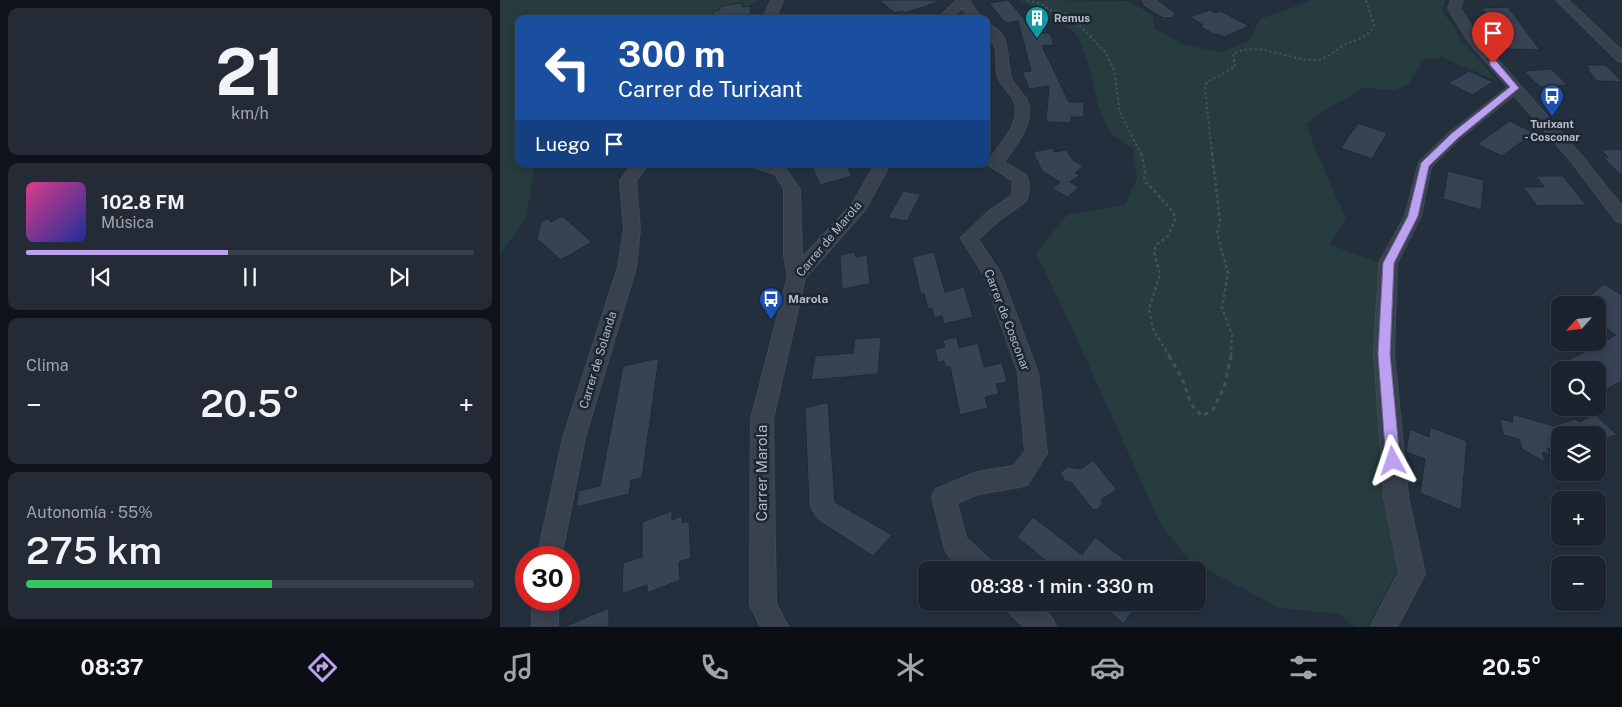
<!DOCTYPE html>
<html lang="es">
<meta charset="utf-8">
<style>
:root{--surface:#1b232e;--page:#242b36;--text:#f1f3f6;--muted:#a0a4aa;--line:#39404a;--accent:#bca0f2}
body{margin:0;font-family:"Public Sans",sans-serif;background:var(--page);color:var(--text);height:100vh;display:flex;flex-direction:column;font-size:19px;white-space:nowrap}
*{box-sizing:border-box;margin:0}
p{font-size:16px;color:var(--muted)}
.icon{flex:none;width:28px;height:28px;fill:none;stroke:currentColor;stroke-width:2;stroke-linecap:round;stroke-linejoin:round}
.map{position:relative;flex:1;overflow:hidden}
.drawer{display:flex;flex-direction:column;gap:8px;padding:8px;background:#0f1319;width:500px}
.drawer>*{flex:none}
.top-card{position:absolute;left:15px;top:15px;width:475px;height:152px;border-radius:10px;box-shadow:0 2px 8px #0003,0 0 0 1px var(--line);background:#1a4fa0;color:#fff;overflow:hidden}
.needle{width:32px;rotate:243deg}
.tools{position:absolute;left:1051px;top:296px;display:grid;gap:10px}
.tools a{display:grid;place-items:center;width:55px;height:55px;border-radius:10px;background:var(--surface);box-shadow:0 2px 8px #0003,0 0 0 1px var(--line);font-size:25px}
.speed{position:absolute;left:15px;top:546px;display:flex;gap:10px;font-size:25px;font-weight:700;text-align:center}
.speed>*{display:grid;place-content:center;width:65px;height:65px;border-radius:50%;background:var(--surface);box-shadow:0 2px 8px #0003,0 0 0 1px var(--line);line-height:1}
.speed .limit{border:8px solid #d22;background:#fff;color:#111}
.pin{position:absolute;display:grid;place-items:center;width:42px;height:42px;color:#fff;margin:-51px -21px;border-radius:50% 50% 50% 0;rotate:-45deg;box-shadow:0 0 5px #0007}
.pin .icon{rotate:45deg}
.me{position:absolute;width:55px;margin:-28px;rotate:355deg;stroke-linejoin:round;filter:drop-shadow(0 0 4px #0008)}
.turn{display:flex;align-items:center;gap:18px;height:105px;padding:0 20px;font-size:22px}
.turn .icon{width:65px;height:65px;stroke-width:2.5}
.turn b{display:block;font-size:35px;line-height:42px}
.then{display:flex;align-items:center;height:48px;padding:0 20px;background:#0003;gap:10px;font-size:19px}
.big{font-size:38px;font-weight:600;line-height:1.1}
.drawer .widget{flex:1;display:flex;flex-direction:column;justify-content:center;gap:8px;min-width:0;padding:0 18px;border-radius:10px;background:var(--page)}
.drawer .dial{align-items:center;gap:0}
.dial b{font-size:65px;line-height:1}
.song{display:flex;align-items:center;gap:15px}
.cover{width:60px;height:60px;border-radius:8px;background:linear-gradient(135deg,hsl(330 70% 55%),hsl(230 70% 35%))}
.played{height:5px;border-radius:2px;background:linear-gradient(90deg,var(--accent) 45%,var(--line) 45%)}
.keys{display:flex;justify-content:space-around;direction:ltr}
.heat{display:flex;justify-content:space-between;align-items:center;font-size:28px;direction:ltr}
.charge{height:8px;border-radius:4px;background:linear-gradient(90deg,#34c759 55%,var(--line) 0)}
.trip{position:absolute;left:418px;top:561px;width:288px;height:50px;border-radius:10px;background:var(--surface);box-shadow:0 2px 8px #0003,0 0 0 1px var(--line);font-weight:600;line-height:50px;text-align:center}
.tab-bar{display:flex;height:80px;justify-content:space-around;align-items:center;background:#0b0e12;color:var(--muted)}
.tab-bar .icon{width:35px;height:35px}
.tab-bar .current{color:var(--accent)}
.tab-bar b{font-size:22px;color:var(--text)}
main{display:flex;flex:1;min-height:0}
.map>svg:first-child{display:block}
.green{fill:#263c3f}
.building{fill:#364354;stroke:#1f2835}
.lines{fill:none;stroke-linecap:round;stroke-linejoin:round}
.minor-casing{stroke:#414a57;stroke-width:2}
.path-far2{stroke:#3f5557;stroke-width:2;stroke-dasharray:2.5 2.5;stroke-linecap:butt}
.path-far1{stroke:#3f5557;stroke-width:2.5;stroke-dasharray:3 3;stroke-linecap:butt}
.path{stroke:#3f5557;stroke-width:3;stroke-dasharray:4.5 4.5;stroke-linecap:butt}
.minor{fill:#38414e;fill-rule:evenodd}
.route{fill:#bca0f2;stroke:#7a689d}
.labels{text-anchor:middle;stroke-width:5;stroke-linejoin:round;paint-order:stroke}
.far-poi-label{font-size:11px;font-weight:bold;fill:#b4bcc9;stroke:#1d2633;text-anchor:start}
.street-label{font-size:12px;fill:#b4bcc9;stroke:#1d2633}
.poi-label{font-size:12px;font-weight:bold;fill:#b4bcc9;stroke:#1d2633;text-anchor:start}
.near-street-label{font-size:15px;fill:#b4bcc9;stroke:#1d2633}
</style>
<main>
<section class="drawer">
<div class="widget dial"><b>21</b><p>km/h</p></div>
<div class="widget">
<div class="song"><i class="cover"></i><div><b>102.8 FM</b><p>Música</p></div></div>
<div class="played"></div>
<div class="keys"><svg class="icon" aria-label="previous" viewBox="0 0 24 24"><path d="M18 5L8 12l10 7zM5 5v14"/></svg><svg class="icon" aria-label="pause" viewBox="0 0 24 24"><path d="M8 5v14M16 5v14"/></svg><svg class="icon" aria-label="next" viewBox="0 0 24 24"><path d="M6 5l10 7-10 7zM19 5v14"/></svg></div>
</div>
<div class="widget"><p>Clima</p>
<div class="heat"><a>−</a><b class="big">20.5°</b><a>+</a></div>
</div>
<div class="widget"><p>Autonomía · 55%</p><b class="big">275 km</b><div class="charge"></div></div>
</section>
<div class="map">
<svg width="1122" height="627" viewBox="0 0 1122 627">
<rect width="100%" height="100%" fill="#242f3e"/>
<g class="green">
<path d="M0,0H260L224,19H19V164H35L26,218L0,254Z"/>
<path d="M519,0L628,1L653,15L654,28L684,45L722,52L750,40L760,19L813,0H946L942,10L963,42L999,82L942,57L924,60L909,83L896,90L864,88L823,111L807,124L814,146L846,219L829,244L877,262L875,372L887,513L898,569L867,627H855L839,614L780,608L690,561L661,525L565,313L536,253L567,215L625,205L637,178L633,149L611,134L599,108L589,66L578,36L558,20Z"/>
</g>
<g class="building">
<path d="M379,0H438V2L405,13L402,11L395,13Z"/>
<path d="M508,0L532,28H540L541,33H550L554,45L542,46L569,102H584V117H571V123L546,122L549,86L529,89L522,72L531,71L518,21L508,23L504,21L489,3Z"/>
<path d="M242,3V7L250,6L251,19H214L213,11L220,10V6Z"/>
<path d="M1008,7L1040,50L1008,49L1006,45H999L988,29L1003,30L981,8Z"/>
<path d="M710,10L715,13L721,11L749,26L724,37L718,34L715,35L700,26L703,25L690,17Z"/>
<path d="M1087,65H1106L1122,82L1097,81L1086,68L1090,69Z"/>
<path d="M1051,69L1068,85L1040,87L1024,71Z"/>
<path d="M969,71L993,82L972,95L948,83Z"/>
<path d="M1010,121L1034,133L1002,156L977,144Z"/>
<path d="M858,123L887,133L872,159L841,148Z"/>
<path d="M552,148L554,152L566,150L573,160L583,166L575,173L580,175L570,182L579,187L568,197L552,189L560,182L542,171L533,152Z"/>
<path d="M1122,149V177L1103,157H1108L1101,150Z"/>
<path d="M311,164H346L352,176L320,185Z"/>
<path d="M948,171L984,180L981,210L943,199Z"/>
<path d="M1036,176H1063L1086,205L1037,206L1023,187H1044Z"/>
<path d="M403,191L421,194L407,221L388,218Z"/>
<path d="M62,216L92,242L61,260L37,239L41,223L48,218L51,222Z"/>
<path d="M355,252L356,257L367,255L370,284L342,289L340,255Z"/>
<path d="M434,252L445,292L464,287L473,317L444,324L442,316L434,318L432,308L428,309L424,294L421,295L412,257Z"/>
<path d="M1104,284L1122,295V381L1098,394V370H1050L1116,335L1098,323V305H1079Z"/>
<path d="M381,337L378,374L311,380L315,356L353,353L355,339Z"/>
<path d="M457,337L459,348L478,343L484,367L502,363L507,382L496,384L499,394L485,397L488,408L460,415L450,366L445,367L444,361L438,363L435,349L445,347L443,340Z"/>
<path d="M159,358L142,478L131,480L129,494L76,507L79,491L100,486L123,366Z"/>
<path d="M328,402L335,502L392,535L373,556L316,519L309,507L305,408Z"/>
<path d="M1012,414L1054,426L1075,419L1079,422L1095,414L1117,435L1098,440V435H1060V451L1048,448L1050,455L1042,452L1045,462L1022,449L1019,439L1003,435L1000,419L1013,422Z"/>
<path d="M930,427L967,441L961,510L920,493L925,459L906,452L910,429L929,437Z"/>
<path d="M593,460L617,490L602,499V504L598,509L593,510L572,483L565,481L560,473L567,467L581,469Z"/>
<path d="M172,511V520L182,516V523L189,521L191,558L179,562L180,580L147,593V585L122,594L123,563L142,557V522Z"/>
<path d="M533,517L582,555L595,537L638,570H557L517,537Z"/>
<path d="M597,602H637L624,624Z"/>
<path d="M109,608V627H64Z"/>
</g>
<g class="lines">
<g class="minor-casing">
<g id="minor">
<path d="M271,0H283L275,19H263Z"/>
<path d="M457,0H470L469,2L483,19H471L462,8L450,19H437Z"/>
<path d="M643,0H655L673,14L671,16H663L645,5Z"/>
<path d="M951,0H963L960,8L977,36L1080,154L1122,206V223L1116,221L1070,160L1014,95L959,139L931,167L921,216L897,263L894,353L908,497L925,574L897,627H870L899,572L884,497L874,353L879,263L905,216L919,162L949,133L1008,87L968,41L948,8Z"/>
<path d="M1056,0H1068L1122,51V62L1118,61Z"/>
<path d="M486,24C513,31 505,58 511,77C515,91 531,95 529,114C528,132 513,148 504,162L526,175C530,182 529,195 526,201L501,219L478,239L501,274L538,373L547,453L528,484L520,487L478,494L457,503L466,538L491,561L494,570H464L447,554L444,545L432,497L436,489L477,472L514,466L525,451L518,373L484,275L461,238L489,211L512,195L513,181L490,166L487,163C499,145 526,120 512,97C507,89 499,84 497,74C495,59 500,46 486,34Z"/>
<path d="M132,164H148L136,181L140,229L136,267L85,438L61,558H37L63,438L118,267L124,229L120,181Z"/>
<path d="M252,164H274L285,168L300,189L302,258L353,203L375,164H390L365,210L305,278L273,419L276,603L288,627H261L250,605L251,419L288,276L284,255V189L275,174L254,167Z"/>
<rect x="32" y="600" width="26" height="27"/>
<path d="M504,602H536L552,618L556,627H524L508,611Z"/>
</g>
</g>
<g class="path-far2">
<path d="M527,0L541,4L550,10L569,14L606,53L614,70L620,112L641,154"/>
<path d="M712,154L705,87L707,82L735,67L733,54C761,40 787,61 816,60C828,59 836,49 846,44C858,39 868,37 874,25L866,0"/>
</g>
<g class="path-far1">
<path d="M641,153L645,170L644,180L670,208L676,218L668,236L656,245L654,252L660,274L649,309L653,329L670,357"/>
<path d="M712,153L720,221L717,233L728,273L722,307L732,335L731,357"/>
</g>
<path class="path" d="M669,356L682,378L691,404L702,416L713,410L724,387L731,356"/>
<use href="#minor" class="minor"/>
</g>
<path class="route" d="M990,61H996L1019,88L958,138L929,166L918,216L894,263L890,354L900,461L898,465L893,467L888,465L886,461L878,354L883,263L908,216L921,163L951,134L1010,87L990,65Z"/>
<defs>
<g id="building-pin" transform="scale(1.25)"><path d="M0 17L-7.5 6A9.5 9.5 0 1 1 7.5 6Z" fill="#0f9aa8" stroke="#1d2633"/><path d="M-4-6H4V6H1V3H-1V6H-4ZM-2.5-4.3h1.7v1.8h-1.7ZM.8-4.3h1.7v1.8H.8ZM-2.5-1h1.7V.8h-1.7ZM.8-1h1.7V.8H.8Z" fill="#fff"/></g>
<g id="bus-pin" transform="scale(1.25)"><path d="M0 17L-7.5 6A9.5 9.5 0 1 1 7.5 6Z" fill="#1a4fb4" stroke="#1d2633"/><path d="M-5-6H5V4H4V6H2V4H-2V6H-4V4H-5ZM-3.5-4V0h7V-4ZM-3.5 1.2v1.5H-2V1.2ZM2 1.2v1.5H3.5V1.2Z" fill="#fff"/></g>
</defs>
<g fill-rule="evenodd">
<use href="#building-pin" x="537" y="18"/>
<use href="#bus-pin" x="1052" y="96"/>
<use href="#bus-pin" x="271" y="299"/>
</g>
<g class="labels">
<g class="far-poi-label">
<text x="554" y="22">Remus</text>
<text x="1052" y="128" text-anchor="middle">Turixant<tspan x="1052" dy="13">- Cosconar</tspan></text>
</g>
<g class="street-label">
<text transform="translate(329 239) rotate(-50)" y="4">Carrer de Marola</text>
<text transform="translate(507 320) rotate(69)" y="4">Carrer de Cosconar</text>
<text transform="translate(98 360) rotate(-73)" y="4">Carrer de Solanda</text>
</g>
<g class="poi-label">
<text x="288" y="303">Marola</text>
</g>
<g class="near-street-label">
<text transform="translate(262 473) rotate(-90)" y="5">Carrer Marola</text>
</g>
</g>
</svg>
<div class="tools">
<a><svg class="needle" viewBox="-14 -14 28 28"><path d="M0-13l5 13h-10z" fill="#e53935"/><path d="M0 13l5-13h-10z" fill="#a0a4aa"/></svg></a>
<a><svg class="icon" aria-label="search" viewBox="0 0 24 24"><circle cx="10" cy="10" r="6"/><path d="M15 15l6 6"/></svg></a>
<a><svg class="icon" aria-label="layers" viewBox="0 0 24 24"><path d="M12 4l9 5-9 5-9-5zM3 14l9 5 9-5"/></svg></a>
<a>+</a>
<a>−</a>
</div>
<div class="speed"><div class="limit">30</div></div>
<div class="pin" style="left:993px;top:63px;background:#d93025"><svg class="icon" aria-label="arrive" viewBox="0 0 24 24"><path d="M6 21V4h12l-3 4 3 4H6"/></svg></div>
<svg class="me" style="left:893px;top:461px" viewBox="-20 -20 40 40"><path d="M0-17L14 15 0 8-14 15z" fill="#bca0f2" stroke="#fff" stroke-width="4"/></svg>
<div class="trip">08:38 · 1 min · 330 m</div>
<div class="top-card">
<div class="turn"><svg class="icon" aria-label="left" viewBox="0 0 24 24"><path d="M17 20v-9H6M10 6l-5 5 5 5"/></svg><div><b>300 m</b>Carrer de Turixant</div></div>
<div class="then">Luego<svg class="icon" aria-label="arrive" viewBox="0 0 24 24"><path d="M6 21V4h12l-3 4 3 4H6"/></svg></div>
</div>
</div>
</main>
<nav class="tab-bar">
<b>08:37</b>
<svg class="icon current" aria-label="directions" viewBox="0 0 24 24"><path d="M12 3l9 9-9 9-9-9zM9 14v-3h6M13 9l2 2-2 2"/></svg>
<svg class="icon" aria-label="music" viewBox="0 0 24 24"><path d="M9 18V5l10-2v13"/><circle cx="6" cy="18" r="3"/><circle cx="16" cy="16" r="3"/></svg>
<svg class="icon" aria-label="phone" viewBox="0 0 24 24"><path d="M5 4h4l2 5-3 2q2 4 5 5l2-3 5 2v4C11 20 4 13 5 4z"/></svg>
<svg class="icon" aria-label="climate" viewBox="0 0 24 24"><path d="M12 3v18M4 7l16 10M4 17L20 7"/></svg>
<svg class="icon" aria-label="car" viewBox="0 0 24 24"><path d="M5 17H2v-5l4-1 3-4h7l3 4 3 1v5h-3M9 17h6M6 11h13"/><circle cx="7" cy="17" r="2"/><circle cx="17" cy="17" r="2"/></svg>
<svg class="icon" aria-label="filters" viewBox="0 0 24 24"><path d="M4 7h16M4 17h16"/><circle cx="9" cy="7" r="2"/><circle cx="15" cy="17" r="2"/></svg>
<b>20.5°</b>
</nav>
